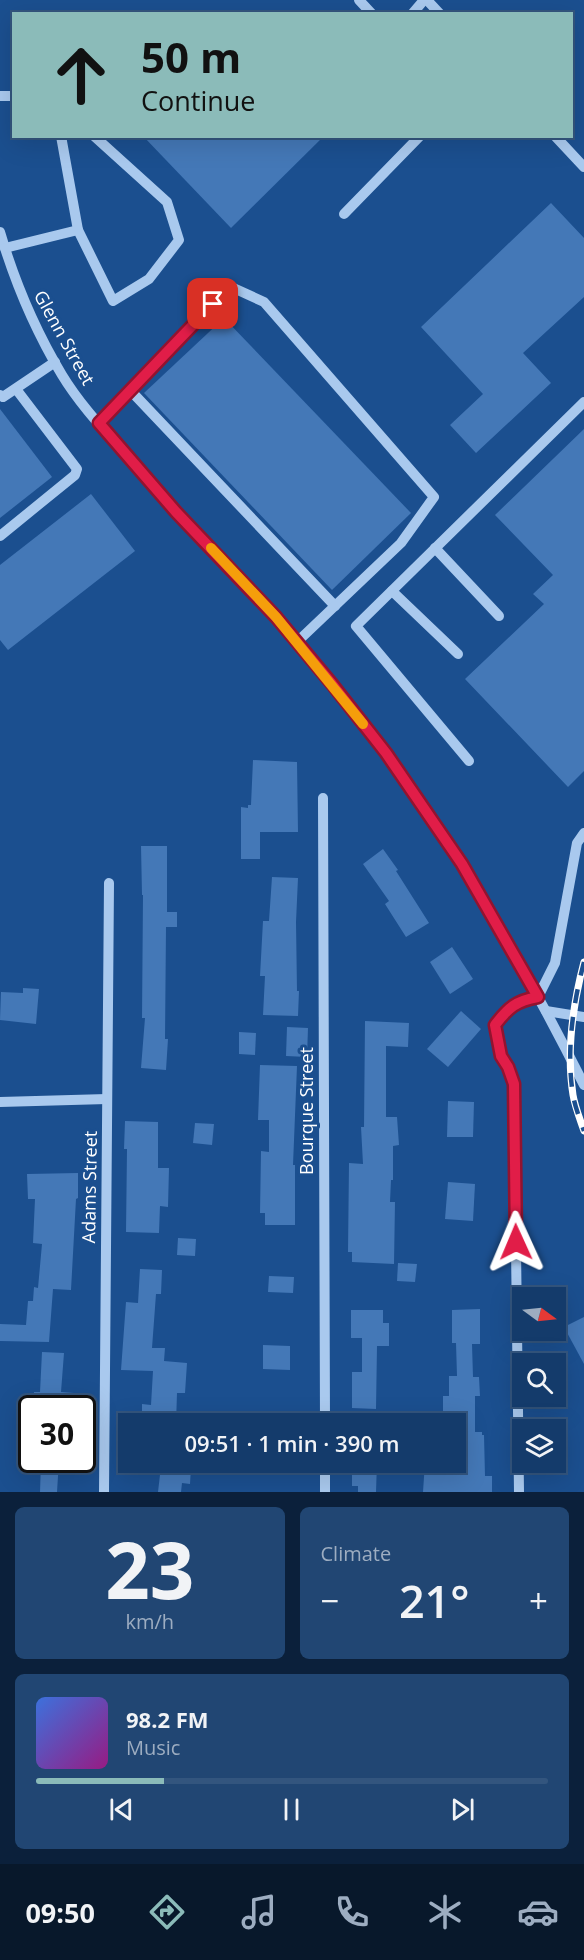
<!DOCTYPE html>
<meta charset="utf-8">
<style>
:root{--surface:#143b6b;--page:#214673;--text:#f1f3f6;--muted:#9dadc1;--line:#33557e;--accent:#8bbbb9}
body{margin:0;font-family:"Open Sans",sans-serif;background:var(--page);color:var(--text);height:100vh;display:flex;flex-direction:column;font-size:22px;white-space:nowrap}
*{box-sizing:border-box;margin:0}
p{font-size:20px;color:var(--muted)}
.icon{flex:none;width:33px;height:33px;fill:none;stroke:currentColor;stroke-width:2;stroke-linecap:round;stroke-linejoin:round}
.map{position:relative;height:1492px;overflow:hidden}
.drawer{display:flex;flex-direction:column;gap:15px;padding:15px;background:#0b203b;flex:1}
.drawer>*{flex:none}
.guide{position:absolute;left:12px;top:12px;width:561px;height:126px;border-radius:0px;box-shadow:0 6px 24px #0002,0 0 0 2px var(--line);background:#8bbbb9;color:#111;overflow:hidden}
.needle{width:39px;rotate:105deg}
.fabs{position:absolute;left:512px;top:1287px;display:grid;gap:12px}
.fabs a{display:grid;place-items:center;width:54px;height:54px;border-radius:0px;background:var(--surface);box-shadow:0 6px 24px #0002,0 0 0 2px var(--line);font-size:30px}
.speed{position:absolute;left:18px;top:1395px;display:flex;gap:12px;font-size:30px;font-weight:700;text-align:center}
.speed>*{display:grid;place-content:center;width:78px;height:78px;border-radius:50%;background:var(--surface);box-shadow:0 6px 24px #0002,0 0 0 2px var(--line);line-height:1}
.speed .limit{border:3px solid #111;border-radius:9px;background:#fff;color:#111}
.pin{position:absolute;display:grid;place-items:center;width:51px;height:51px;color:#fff;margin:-26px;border-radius:12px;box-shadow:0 3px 9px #0006}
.me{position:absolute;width:66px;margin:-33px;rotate:359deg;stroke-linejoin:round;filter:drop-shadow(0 0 4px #0008)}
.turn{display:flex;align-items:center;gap:21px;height:126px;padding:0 30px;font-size:27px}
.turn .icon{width:78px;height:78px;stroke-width:2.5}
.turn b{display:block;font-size:42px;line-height:51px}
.big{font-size:45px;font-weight:600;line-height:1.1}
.drawer .tile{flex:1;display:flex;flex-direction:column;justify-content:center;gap:9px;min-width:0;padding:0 21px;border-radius:9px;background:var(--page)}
.drawer .dial{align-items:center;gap:0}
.dial b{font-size:78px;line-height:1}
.song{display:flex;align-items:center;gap:18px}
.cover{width:72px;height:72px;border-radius:9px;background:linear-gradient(135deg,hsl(220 70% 55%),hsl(310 70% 35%))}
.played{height:6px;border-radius:3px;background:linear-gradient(90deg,var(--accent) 25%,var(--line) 25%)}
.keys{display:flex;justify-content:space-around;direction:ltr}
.heat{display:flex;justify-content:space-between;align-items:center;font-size:33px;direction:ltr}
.drawer .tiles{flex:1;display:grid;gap:15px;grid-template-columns:1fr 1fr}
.tile:last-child{grid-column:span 2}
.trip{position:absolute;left:118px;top:1413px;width:348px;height:60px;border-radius:0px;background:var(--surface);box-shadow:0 6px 24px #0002,0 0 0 2px var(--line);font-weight:600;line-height:60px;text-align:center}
.tabs{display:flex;height:96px;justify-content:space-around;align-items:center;background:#08182b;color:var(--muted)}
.tabs .icon{width:42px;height:42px}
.tabs .active{color:var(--accent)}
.tabs b{font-size:27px;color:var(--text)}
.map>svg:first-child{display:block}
.building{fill:#4478b7}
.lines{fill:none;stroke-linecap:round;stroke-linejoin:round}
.minor{stroke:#a9c9ee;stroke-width:10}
.rail-casing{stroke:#fff;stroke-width:7}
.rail{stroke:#1b4f8f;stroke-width:4.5;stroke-dasharray:14;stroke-linecap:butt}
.route-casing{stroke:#92132f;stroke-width:15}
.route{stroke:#e11d48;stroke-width:10}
.slow{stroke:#f59e0b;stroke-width:10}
.labels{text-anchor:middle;stroke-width:6;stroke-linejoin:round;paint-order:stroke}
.street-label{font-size:18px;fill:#fff;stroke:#1b4f8f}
</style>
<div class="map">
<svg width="584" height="1492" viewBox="0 0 584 1492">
<rect width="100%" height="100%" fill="#1b4f8f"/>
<g class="building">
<path d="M143,136H324L231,228Z"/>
<path d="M551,203L584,238V297L523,353L551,383L476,453L450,425L483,394L421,327Z"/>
<path d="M224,318L411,513L332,590L144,393Z"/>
<path d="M0,409L52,477L0,518Z"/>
<path d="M584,429V771L568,787L465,679L544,604L533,594L553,575L495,515Z"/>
<path d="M91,494L135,551L8,650L0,640V565Z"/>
<path d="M253,760L297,762L298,832H260V859H241V807L248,808V805H251Z"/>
<path d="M141,846H167V912H177V927H166L165,1039H168L166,1070L141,1068L145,1018H142L143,895H142Z"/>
<path d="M383,849L398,870L396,871L429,923L406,937L385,904L389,901L363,864Z"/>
<path d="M272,877L298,878L296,922L297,991H299L298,1016L263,1015L265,976H260L263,921H269Z"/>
<path d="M452,947L473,979L450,994L430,962Z"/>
<path d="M23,988L39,989L36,1024L0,1020L1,992L23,993Z"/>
<path d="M461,1011L481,1029L448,1067L427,1049Z"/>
<path d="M365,1021L409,1023L408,1047L386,1046V1117H397L399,1145L393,1146V1180H391L390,1202H395L394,1264L352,1262V1252H348L349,1163L363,1164L361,1127H364Z"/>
<path d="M287,1027L308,1028L307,1057L286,1056Z"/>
<path d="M239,1032L256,1033L255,1055L239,1054Z"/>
<path d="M260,1065L297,1066L293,1165H295V1225H265V1213H260L261,1151L269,1152V1120H258Z"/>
<path d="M448,1101L474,1102L473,1137H447Z"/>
<path d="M125,1121L158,1122V1168H169L168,1207L160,1206L159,1233L126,1232L127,1149H124Z"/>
<path d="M195,1123L214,1124L212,1145L193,1143Z"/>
<path d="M78,1173V1198L76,1199L71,1290L53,1289L49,1342L0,1341V1324L26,1325L28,1301H33L34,1287L38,1288L42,1244L33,1243L35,1199H28L27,1174Z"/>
<path d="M448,1182L475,1184L473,1221L445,1219Z"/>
<path d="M178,1238L196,1239L195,1256L177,1255Z"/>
<path d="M398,1263L417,1264L415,1282L397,1281Z"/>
<path d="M140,1269L162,1270L161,1294H156L152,1348H165L164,1361L187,1363L185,1393H177L176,1424H142V1404L151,1405L153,1371L121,1370L126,1302L138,1303Z"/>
<path d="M269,1276L294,1277L293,1293L268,1292Z"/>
<path d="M480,1309V1344H472L473,1377H479L480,1396H475V1432H482V1435H484L485,1476H492V1492H423L425,1462H456V1424H443V1396H449V1376H457L456,1343H452V1310Z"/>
<path d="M351,1310H383V1323H389V1346H377L376,1409L352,1408V1372H362V1338H351Z"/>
<path d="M584,1317V1364L564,1327Z"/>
<path d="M263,1345L290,1346V1370L263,1369Z"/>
<path d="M42,1352L64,1353L61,1392L74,1393V1408H34V1392H40Z"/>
<path d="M41,1460H59L57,1492H40Z"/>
<path d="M352,1462H377L376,1492H358V1486H352Z"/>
<path d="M161,1466L191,1468L190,1484L182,1483L181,1492H158Z"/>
</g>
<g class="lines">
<g class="minor">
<path d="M359,0L372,14"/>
<path d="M427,0L440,14"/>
<path d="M412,14L424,0"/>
<path d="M0,96H14"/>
<path d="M61,136L78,230"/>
<path d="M555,136L584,167"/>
<path d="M344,214L420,136"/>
<path d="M0,232C15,283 35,330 62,375C82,408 110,436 135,465C199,538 269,606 331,682C431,806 513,943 584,1085"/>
<path d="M5,248L78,230L113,301L149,279L179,240L167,202L94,136"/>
<path d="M130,390L335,606"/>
<path d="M0,395L3,397L55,362"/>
<path d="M99,423L229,286L264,302L434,497L401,543L297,642"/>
<path d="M0,536L75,475L77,469L16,389"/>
<path d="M435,548L499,616"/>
<path d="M392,591L458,654"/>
<path d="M469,761L356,626L584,402"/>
<path d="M323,798L325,1424"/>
<path d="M546,1011L584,1017"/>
<path d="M0,1102L107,1099"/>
<path d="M325,1462V1492"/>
<path d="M104,1492L109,883"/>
<path d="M519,1492L514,1084L508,1067L501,1056L495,1025C509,1007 516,1001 538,997L555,963L577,843L584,833"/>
</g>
<g class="rail-casing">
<path id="rail" d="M584,962C573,1004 566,1051 573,1095C575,1107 580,1119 584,1131"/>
</g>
<use href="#rail" class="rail"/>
</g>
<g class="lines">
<g class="route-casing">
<path id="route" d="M213,304L99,423L176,512L276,617L332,684L386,753L462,864L538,997C516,1001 509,1007 495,1025L501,1056L508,1067L514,1084L516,1242"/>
</g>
<use href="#route" class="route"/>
<path class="slow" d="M211,548L276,617L363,724"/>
</g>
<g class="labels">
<g class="street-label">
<text transform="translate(64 338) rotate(61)" y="6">Glenn Street</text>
<text transform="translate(307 1111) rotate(-90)" y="6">Bourque Street</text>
<text transform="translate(90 1187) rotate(-89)" y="6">Adams Street</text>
</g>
</g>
</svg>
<div class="fabs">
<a><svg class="needle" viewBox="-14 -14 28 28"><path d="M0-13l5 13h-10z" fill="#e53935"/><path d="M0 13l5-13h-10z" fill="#9dadc1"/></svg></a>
<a><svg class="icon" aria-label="search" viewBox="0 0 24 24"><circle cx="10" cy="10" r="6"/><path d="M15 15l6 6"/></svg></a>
<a><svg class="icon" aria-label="layers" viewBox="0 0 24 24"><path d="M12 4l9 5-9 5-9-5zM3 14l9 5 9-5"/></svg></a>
</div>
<div class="speed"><div class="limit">30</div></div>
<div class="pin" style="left:213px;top:304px;background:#d93025"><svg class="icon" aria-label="arrive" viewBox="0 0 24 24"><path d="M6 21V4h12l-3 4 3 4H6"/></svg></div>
<svg class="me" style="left:516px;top:1242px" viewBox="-20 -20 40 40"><path d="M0-17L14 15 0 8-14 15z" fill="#e11d48" stroke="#fff" stroke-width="4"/></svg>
<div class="trip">09:51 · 1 min · 390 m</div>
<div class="guide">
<div class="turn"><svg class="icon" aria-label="ahead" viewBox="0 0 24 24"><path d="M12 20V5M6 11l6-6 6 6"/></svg><div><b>50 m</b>Continue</div></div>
</div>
</div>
<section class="drawer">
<div class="tiles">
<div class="tile dial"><b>23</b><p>km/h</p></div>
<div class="tile"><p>Climate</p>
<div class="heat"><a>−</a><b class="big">21°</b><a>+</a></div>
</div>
<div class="tile">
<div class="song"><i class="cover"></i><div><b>98.2 FM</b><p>Music</p></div></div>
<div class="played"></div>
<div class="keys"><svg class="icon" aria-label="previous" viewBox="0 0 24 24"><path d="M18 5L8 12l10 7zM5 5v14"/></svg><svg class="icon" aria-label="pause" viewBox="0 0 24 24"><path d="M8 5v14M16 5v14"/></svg><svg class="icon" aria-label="next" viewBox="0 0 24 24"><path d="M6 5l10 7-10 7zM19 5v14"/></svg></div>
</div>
</div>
</section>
<nav class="tabs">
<b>09:50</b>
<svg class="icon active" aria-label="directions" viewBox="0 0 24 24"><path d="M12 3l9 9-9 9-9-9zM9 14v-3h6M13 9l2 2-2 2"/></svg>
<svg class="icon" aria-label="music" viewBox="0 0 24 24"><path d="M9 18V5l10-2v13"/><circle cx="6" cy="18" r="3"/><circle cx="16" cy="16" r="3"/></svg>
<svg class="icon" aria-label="phone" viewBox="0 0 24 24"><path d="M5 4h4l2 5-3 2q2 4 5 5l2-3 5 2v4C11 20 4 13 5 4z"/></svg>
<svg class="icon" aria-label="climate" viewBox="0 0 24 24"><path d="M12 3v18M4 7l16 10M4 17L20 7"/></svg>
<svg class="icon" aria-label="car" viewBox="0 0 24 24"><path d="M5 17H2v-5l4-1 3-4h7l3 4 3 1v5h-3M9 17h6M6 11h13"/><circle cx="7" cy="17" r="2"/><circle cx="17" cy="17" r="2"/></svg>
</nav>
